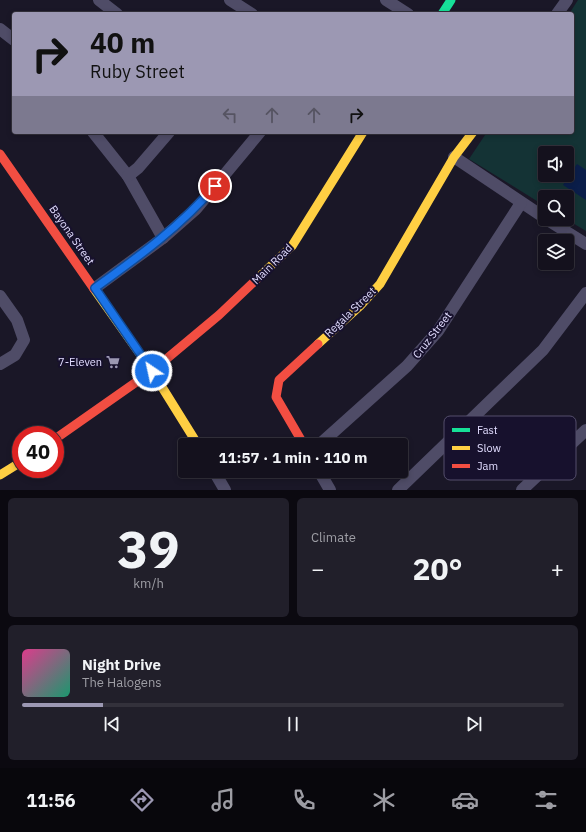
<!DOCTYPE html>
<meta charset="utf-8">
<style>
:root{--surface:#14111d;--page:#211f2a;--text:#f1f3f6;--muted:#9d9da4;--line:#33313b;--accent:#9c98b3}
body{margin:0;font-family:"IBM Plex Sans",sans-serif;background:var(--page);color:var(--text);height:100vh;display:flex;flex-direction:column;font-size:15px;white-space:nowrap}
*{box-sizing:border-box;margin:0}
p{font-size:13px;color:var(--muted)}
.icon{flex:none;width:22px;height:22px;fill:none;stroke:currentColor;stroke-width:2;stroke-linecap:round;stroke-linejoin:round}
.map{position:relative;height:490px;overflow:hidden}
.side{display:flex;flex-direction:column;gap:8px;padding:8px;background:#0b0910;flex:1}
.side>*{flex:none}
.hud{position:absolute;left:12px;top:12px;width:562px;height:122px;border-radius:4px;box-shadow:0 2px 6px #0003,0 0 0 1px var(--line);background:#9c98b3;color:#111;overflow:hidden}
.tools{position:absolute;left:538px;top:146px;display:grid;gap:8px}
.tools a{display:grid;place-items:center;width:36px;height:36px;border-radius:4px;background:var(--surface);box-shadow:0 2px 6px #0003,0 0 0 1px var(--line);font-size:20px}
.speed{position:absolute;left:12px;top:426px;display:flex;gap:8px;font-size:20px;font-weight:700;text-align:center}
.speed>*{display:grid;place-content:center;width:52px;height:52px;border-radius:50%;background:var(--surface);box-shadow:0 2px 6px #0003,0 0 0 1px var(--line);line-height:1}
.speed .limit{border:6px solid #d22;background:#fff;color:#111}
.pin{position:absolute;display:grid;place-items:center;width:34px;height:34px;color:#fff;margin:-17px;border:2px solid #fff;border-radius:50%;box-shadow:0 1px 4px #0007}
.me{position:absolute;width:44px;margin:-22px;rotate:326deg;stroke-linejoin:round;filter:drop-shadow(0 0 3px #0008)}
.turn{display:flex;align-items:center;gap:14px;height:84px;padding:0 12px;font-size:18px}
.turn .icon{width:52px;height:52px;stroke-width:2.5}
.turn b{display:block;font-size:28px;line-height:34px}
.lanes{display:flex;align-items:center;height:38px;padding:0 12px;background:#0003;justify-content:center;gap:20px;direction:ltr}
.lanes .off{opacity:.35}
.big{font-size:30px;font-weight:700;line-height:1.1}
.side .tile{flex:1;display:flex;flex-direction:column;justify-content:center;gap:6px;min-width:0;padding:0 14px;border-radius:6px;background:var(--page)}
.side .dial{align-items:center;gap:0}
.dial b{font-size:52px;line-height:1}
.song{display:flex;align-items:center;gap:12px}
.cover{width:48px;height:48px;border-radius:6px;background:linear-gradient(135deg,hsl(330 70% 55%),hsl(160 70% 35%))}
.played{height:4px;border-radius:2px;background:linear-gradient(90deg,var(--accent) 15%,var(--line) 15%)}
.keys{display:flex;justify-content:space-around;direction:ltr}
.heat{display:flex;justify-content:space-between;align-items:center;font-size:22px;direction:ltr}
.side .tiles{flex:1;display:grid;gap:8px;grid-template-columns:1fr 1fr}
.tile:last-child{grid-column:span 2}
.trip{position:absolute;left:178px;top:438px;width:230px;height:40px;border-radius:4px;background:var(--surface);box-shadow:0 2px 6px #0003,0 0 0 1px var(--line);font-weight:700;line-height:40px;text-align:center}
.tab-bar{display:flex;height:64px;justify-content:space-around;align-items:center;background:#08070c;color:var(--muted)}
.tab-bar .icon{width:28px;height:28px}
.tab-bar .selected{color:var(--accent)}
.tab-bar b{font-size:18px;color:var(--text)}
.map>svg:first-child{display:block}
.green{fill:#143335;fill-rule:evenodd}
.water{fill:#0b1e4a}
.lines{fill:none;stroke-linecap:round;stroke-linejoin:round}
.street{stroke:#4f4c67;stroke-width:12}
.fast{stroke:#16e098;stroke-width:9}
.slow{stroke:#ffcf43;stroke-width:9}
.jam{stroke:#f24e42;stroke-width:9}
.route-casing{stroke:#114b97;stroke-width:10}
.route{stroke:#1a73e8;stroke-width:7}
.labels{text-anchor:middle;stroke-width:4;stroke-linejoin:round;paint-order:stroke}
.street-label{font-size:11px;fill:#e2ddff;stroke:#17112d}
.poi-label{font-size:11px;fill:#e2ddff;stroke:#17112d;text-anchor:end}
.key{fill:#17112d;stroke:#544e6c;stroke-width:1}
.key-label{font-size:11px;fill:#e2ddff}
</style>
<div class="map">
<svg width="586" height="490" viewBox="0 0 586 490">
<rect width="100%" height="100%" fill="#1a1727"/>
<path class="green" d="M578,0H586V231L566,219L567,197H545V206L469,159L487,132H572V14H569ZM545,153H567V175H545Z"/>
<path class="water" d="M577,164L586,170V200L563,185Z"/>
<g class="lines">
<g class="street">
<path d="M99,0L117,14"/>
<path d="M230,0L252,14"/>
<path d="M386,0L408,14"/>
<path d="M557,14L567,0"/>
<path d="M0,29L14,40"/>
<path d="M93,132L128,176L163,238"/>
<path d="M454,157L545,218"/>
<path d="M128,176L138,168L169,132"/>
<path d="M546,219L586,244"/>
<path d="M95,288L163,238L196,209L260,132"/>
<path d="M0,296L17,320L24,340L15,355L0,364"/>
<path d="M319,445L407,366L438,331L521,203"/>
<path d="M214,471L225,490"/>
<path d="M319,471L330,490"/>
<path d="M398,490L543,350L586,293"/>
<path d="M522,490L586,430"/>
</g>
<path class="fast" d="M442,14L451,0"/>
<g class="slow">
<path d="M258,278L292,246L363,132"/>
<path d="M94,289L152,371L198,445"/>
<path d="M318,344L360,306L380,284L454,157L473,132"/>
<path d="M0,475L21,462"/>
</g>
<g class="jam">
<path d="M0,154L94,289"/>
<path d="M55,439L152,371L219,315L258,278"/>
<path d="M304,445L276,397L279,380L318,344"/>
</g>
</g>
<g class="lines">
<g class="route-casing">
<path id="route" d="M152,371L95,288C138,257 180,227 215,186"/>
</g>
<use href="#route" class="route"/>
</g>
<defs>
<g id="supermarket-bare" transform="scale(1.08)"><path d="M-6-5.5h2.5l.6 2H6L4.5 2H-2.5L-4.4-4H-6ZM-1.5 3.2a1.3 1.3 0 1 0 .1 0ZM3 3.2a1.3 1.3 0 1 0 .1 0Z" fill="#9c98b3" stroke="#17112d" stroke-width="2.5" paint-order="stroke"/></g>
</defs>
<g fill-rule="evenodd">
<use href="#supermarket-bare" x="113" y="362"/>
</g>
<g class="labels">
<g class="street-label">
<text transform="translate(72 235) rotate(55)" y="4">Bayona Street</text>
<text transform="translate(272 264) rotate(-45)" y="4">Main Road</text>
<text transform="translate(350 312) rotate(-44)" y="4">Regala Street</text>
<text transform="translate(432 335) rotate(-52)" y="4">Cruz Street</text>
</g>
<g class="poi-label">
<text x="102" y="366">7-Eleven</text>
</g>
</g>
<rect x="444" y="416" width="132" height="64" rx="6" class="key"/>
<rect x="452" y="428" width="18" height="4" fill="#16e098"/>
<rect x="452" y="446" width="18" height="4" fill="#ffcf43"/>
<rect x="452" y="464" width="18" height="4" fill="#f24e42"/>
<g class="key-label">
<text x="477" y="434">Fast</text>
<text x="477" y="452">Slow</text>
<text x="477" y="470">Jam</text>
</g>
</svg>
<div class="tools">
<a><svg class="icon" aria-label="sound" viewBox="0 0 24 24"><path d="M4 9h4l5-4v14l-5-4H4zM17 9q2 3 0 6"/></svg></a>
<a><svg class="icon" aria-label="search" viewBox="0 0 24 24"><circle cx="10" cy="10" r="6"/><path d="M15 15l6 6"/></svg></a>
<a><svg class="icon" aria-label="layers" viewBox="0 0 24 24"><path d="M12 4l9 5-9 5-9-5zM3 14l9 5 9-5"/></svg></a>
</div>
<div class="speed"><div class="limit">40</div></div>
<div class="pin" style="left:215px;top:186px;background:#d93025"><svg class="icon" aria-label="arrive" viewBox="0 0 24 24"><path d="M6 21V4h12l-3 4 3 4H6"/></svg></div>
<svg class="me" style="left:152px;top:371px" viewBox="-20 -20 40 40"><circle r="17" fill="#1a73e8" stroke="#fff" stroke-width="3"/><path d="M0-11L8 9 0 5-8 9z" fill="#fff"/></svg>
<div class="trip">11:57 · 1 min · 110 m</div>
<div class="hud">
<div class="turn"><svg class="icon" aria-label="right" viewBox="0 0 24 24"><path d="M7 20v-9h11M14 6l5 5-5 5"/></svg><div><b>40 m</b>Ruby Street</div></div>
<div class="lanes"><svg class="icon off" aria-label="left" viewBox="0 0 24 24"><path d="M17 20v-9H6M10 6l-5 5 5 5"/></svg><svg class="icon off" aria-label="ahead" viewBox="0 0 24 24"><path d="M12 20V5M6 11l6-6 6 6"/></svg><svg class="icon off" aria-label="ahead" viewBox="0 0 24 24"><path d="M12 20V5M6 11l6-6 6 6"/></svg><svg class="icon" aria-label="right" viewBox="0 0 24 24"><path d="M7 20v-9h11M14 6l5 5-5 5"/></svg></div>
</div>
</div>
<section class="side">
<div class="tiles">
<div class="tile dial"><b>39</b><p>km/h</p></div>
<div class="tile"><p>Climate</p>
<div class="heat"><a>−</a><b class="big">20°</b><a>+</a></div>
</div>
<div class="tile">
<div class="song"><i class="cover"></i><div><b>Night Drive</b><p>The Halogens</p></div></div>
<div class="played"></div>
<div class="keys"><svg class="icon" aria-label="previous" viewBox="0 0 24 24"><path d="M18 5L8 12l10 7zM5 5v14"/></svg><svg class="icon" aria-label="pause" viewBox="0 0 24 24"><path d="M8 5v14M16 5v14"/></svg><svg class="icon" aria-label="next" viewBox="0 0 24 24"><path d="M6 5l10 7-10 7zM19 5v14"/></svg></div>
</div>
</div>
</section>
<nav class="tab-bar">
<b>11:56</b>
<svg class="icon selected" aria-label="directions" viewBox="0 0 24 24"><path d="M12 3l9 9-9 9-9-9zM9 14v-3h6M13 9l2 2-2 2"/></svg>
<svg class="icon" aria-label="music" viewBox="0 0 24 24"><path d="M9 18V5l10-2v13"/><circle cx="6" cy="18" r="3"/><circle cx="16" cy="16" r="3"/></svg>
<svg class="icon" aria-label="phone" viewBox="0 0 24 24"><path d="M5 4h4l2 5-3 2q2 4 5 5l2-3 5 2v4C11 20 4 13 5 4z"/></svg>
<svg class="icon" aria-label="climate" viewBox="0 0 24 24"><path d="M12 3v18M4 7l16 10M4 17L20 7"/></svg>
<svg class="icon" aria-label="car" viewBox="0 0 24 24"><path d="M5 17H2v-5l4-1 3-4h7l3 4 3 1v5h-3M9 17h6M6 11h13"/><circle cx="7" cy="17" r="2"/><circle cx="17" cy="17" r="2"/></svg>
<svg class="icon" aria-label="filters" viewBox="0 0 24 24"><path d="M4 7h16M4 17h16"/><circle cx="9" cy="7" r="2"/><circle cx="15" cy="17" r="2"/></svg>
</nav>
